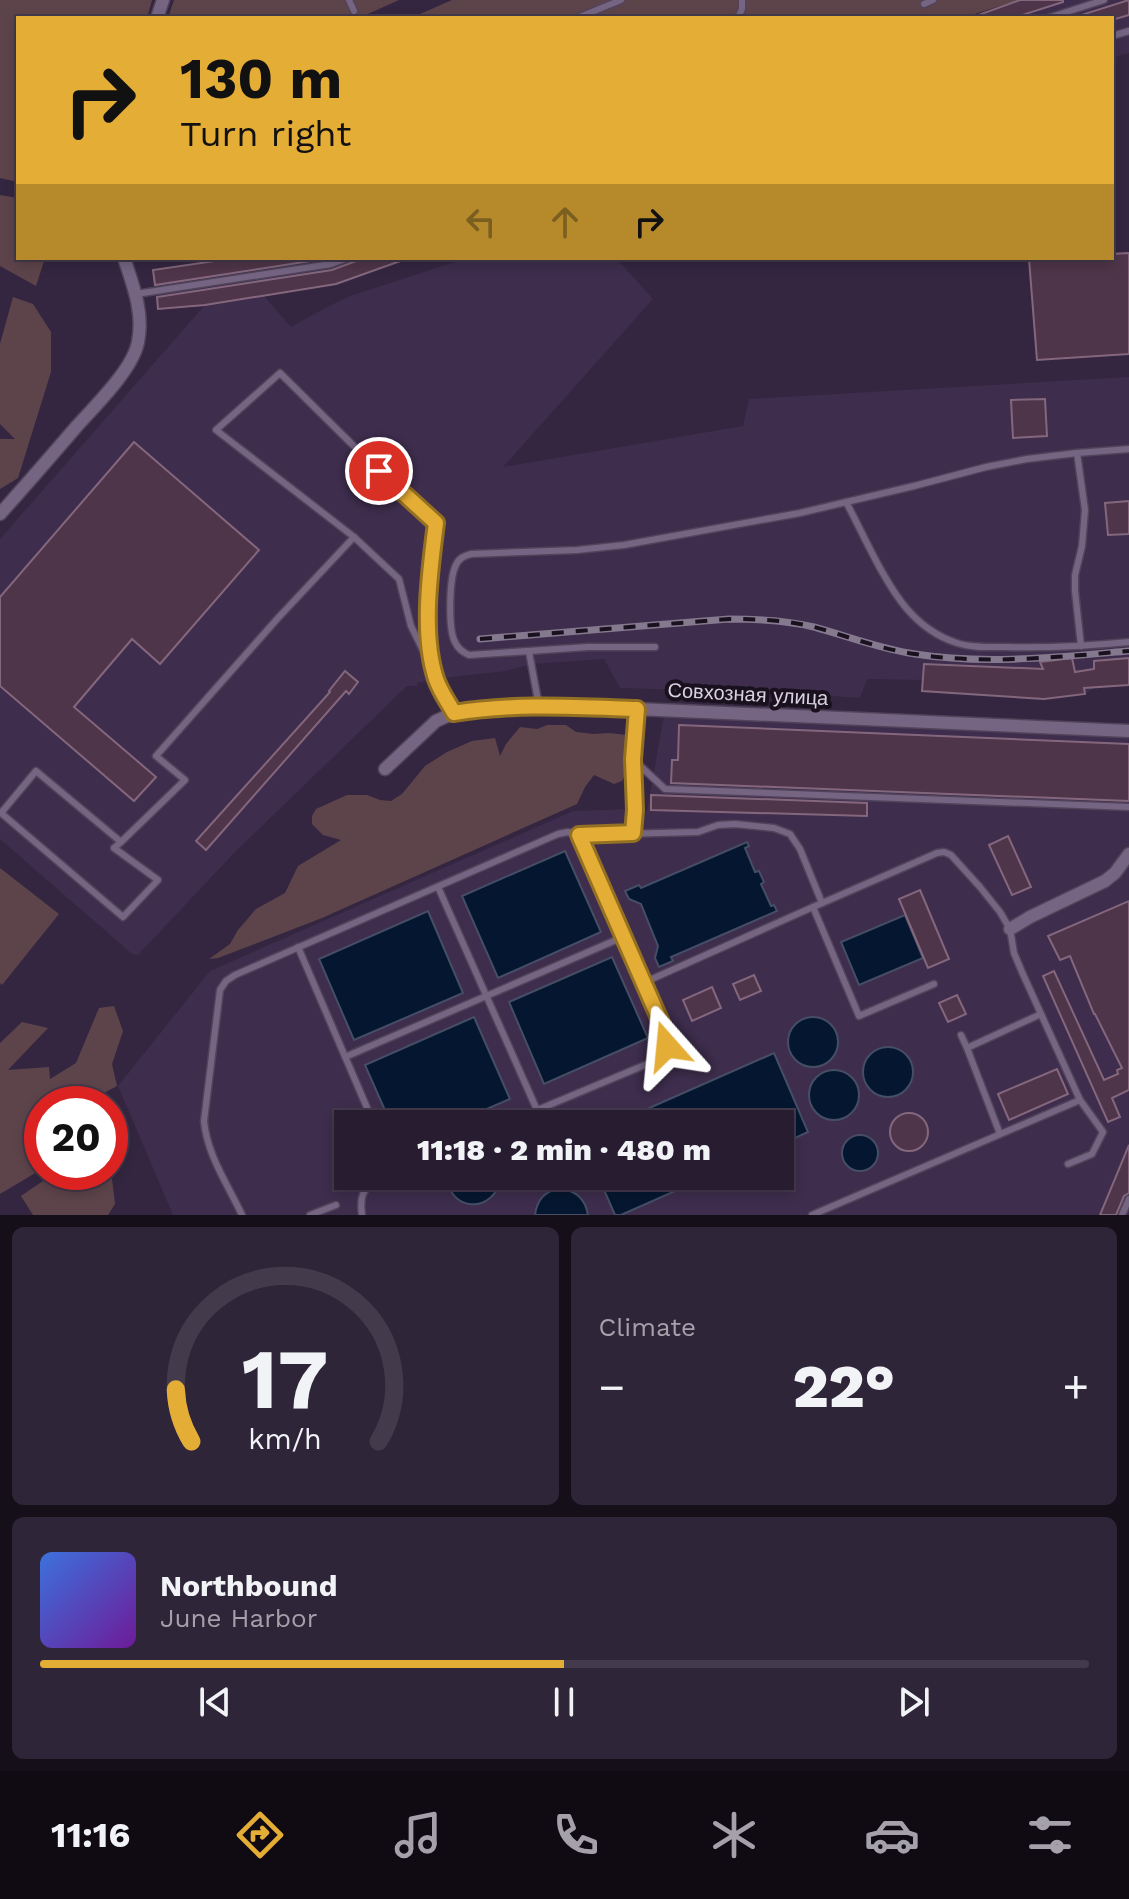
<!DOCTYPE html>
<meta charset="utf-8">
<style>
:root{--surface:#271c30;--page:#2f2538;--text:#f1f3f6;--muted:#a4a1ab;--line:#433a4c;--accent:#e4ad35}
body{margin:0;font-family:"Work Sans",sans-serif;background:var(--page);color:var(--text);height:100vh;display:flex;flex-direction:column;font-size:30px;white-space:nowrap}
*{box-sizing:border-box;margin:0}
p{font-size:26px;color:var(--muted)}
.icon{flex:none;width:44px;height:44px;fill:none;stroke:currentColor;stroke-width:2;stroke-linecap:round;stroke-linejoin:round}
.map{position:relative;height:1215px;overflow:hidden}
.panel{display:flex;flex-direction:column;gap:12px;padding:12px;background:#150f1a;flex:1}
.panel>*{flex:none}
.banner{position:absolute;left:16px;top:16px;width:1098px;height:244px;border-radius:0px;box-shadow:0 4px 12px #0003,0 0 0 2px var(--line);background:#e4ad35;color:#111;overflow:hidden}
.speed{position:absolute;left:24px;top:1086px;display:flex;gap:16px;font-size:40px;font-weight:700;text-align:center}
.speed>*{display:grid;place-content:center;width:104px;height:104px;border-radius:50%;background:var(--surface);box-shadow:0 4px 12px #0003,0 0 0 2px var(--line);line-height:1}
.speed .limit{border:12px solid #d22;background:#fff;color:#111}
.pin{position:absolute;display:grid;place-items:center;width:68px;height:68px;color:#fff;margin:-34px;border:4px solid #fff;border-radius:50%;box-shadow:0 2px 8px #0007}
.me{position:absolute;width:88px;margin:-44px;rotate:342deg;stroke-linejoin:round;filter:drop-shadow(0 0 6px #0008)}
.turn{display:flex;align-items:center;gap:28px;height:168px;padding:0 32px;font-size:36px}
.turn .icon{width:104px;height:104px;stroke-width:2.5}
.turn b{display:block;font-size:56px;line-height:68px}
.lanes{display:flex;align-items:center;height:76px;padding:0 32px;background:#0003;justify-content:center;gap:40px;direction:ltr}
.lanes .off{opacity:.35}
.big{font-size:60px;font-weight:800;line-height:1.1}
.panel .widget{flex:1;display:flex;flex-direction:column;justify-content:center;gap:12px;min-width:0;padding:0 28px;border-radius:12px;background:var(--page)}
.panel .dial{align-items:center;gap:0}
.dial svg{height:208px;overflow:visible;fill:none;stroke:var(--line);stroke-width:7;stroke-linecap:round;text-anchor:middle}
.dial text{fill:var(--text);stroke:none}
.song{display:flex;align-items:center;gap:24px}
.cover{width:96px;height:96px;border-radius:12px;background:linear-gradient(135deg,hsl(220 70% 55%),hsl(280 70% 35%))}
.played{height:8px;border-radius:4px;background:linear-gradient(90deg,var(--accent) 50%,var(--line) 50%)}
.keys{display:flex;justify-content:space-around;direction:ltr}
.heat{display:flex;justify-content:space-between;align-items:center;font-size:44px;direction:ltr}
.panel .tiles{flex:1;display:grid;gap:12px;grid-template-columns:1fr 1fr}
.widget:last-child{grid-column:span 2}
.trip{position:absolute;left:334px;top:1110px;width:460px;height:80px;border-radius:0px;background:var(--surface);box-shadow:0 4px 12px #0003,0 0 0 2px var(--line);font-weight:800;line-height:80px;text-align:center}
.tabs{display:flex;height:128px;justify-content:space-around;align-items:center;background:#100b13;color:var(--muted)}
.tabs .icon{width:56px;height:56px}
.tabs .on{color:var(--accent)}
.tabs b{font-size:36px;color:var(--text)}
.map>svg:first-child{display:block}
.built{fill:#3e2d4d;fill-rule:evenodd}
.green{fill:#5d444a}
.water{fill:#051730;stroke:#454e65;stroke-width:2}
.building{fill:#4f3549;stroke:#84677d;stroke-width:2}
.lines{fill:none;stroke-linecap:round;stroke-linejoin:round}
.service-casing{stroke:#51445a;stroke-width:9}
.minor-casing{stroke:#51445a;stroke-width:15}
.service{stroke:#756583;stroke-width:6}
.minor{stroke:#756583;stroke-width:12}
.rail-casing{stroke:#85798f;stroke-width:7}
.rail{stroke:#19121e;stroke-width:4;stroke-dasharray:12;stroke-linecap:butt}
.route-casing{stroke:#947022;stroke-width:20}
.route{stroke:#e4ad35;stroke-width:14}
.labels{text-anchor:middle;stroke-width:8;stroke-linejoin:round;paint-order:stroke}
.street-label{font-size:20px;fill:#d9d0e1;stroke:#19121e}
</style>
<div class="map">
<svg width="1129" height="1215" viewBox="0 0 1129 1215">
<rect width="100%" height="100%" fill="#342640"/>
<g class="built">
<path d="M1020,0H1129V53L1112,58V18H969Z"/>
<path d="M235,258H410L331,285L263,295L291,327L325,308L350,296L467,258H616L653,299L503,467L743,426L749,399L1129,377V685L1096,687L1085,694L1044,699L922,691L923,680L867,679L860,698L790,693L620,688L604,659L532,664L506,671L444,678L417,683V686H407L236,851L138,955L132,954L0,839V539L204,306L158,309L153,270Z"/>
<path d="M664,715L1129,736V1215H173L118,1086L210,971L573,811L630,809L647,811ZM348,1124H780V1176H348Z"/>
</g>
<g class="green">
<path d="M0,0H152L147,18H18V182L0,178Z"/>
<path d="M174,0H399L359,18H168Z"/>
<path d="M452,0H1019L962,18H411Z"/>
<path d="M0,195L18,198V258H45L36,286L0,266Z"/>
<path d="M13,297L33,304L51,332V372L18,478L0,489V439H15L0,424V344Z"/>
<path d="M547,725H566L576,732L594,734L609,733L627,735L625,775L622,781L614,784L594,775L585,787L577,804L322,918L218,958L209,959L230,944L238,930L256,909L285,893L298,866L341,840L323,835L312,824V816L316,809L347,795H367L380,800L391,801L402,794L425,766L447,752L472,741L495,738L500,756L506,744L520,727L537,729Z"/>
<path d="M0,868L59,914L2,985L0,983Z"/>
<path d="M114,1006L123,1031L112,1064L117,1086L102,1094L103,1104H42V1169L0,1194V1043L22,1022L48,1028L8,1070L49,1067L50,1079L76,1063L99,1008Z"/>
<path d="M110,1162L115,1204L108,1215H33L21,1196L56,1172H110Z"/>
</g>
<g class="water">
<path d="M747,842L749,846L745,848L755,872L759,871L764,882L761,884L771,906L774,905L777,911L671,957L673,961L659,967L655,958L658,946L641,904L629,899L625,891L639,885L641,888Z"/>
<path d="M565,851L601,932L498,978L462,896Z"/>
<path d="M428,911L463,993L354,1040L319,959Z"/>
<path d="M905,915L923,958L859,985L841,942Z"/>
<path d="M612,957L648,1038L544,1084L509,1002Z"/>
<path d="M474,1017L510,1099L452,1124H391L365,1065Z"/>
<circle cx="813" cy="1042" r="25"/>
<circle cx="888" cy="1072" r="25"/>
<path d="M774,1053L808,1132L780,1145V1124H613Z"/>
<circle cx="834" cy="1095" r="25"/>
<circle cx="860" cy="1153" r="18"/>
<path d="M448,1176H501V1177C495,1215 447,1212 448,1176Z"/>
<path d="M598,1176H709L621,1215H615Z"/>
<path d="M559,1188C576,1191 585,1198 588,1215H535C537,1200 544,1192 559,1188Z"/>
</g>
<g class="building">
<path d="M1020,0H1063V2L1013,18H973V17Z"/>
<path d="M1129,0V15L1112,20V18H1079L1078,16Z"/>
<path d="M1129,253V354L1037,360L1029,259L1112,258V254Z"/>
<path d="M235,258H330L155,285L153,270Z"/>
<path d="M364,258H406V259L336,284L205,305L158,309L157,297L332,270Z"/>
<path d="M1045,399L1047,436L1013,438L1011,400Z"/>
<path d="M134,442L259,550L160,664L132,639L74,707L156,777L134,801L0,686V597Z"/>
<path d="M1129,501V534L1108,535L1105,503Z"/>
<path d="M1072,658L1075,672L1094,669V661L1129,658V685L1084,688L1085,694L1044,699L922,691L924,664L1043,669L1040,662Z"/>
<path d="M345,671L358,682L349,694L346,691L206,850L196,841L330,692L329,691Z"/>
<path d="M679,725L1129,744V801L671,783L672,760H678Z"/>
<path d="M651,795L867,803V816L651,810Z"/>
<path d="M1008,836L1031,887L1012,895L989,845Z"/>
<path d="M920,890L949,959L928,968L899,899Z"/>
<path d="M1129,901V1090L1112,1098L1120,1117L1108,1122L1043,976L1054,971L1104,1080L1118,1074L1117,1070L1122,1068L1095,1014H1094L1070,956L1060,960L1048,936Z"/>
<path d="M754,975L761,991L740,1000L733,984Z"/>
<path d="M712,987L721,1008L692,1021L683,1000Z"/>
<path d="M957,995L966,1014L948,1022L939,1003Z"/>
<path d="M1057,1069L1068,1094L1009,1120L998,1094Z"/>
<circle cx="909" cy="1132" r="19"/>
<path d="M1129,1145V1193L1124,1196L1116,1215H1100Z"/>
</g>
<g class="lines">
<g class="service-casing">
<g id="service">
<path d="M349,0L354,11"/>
<path d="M924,4L933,0"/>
<path d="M577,18L621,0"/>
<path d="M738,18L742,9V0"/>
<path d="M1048,18L1104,0"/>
<path d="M1112,36L1129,31"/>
<path d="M136,294L331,264L348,258"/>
<path d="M846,502C864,535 883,581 907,609C920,624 938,637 957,643C972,648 990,647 1006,647C1047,648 1088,646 1129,642"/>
<path d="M1081,646L1075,591V575L1082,546L1085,510L1077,453L1129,449"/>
<path d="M655,647H588L469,655C462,652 458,649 455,642C448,629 449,578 456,565C459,558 464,556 471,554L577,550L624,545L800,513L914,486L986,467L1027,459L1077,453"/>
<path d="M529,652L539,706"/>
<path d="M436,679L429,645V579L436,523L379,471L280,373L216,430L354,537L399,579L411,626L454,713"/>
<path d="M635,761L665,789L1129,807"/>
<path d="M121,842L114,848L158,880L123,917L1,813L36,771L121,842L185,780L156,756L278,618L354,537"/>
<path d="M438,887L537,1110"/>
<path d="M298,947L374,1124"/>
<path d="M643,983L813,907"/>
<path d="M961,1035L967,1048"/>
<path d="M345,1057L623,937"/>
<path d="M504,1124L652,1062C664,1054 667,1048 666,1034L579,835"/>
<path d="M1000,1134L967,1048L1041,1014"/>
<path d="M1068,1164L1092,1154L1103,1132L1080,1100"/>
<path d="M242,1215C228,1185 207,1155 204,1121L220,990L226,981L235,975L558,834L568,832L579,835L698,832L718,825L735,824L774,828L790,834L800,849L822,903"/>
<path d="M310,1215L336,1205"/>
<path d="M362,1215C359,1194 364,1187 382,1176"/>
<path d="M812,1215L1080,1100L1022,972L1014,953L1010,929L1000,912L980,887L951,855L944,852L937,853L813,907L859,1016L934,984"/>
<path d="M1122,1215L1129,1199"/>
</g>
</g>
<g class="minor-casing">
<g id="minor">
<path d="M157,18L163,0"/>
<path d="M0,514C26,485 52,455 77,426C96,405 133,369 138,342C144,313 133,285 124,258"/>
<path d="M385,769L436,721L454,713L503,708L539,706L637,709L1129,731"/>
<path d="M633,833L635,810L633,759L637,709"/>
<path d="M1010,929L1030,917L1105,881L1115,873L1129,854"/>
</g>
</g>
<use href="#service" class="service"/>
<use href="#minor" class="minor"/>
<g class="rail-casing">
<path id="rail" d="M480,639L729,619C758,619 786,620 814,627C847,636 880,649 915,654C985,665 1058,657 1129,651"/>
</g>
<use href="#rail" class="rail"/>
</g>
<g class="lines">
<g class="route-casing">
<path id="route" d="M379,471L436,523C430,570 421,634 436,679C440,691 448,702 454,713C514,703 576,707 637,709L633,759L635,810L633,833L579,835L666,1034L667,1046"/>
</g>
<use href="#route" class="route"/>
</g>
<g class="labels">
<g class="street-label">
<text transform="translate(748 694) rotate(3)" y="7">Совхозная улица</text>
</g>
</g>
</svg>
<div class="speed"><div class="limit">20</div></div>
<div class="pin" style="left:379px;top:471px;background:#d93025"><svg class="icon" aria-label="arrive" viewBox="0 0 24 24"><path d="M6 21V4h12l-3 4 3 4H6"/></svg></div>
<svg class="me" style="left:667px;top:1046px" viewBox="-20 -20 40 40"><path d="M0-17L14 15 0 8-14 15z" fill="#e4ad35" stroke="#fff" stroke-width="4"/></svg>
<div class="trip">11:18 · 2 min · 480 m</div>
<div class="banner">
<div class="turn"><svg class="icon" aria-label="right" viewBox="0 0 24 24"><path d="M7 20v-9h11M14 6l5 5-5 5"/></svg><div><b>130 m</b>Turn right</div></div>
<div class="lanes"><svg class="icon off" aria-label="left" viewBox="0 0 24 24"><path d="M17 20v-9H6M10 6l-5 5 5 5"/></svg><svg class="icon off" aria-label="ahead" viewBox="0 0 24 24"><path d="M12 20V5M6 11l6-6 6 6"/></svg><svg class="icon" aria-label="right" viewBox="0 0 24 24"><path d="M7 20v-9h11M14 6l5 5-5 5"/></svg></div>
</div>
</div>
<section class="panel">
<div class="tiles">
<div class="widget dial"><svg viewBox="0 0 100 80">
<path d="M14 69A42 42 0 1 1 86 69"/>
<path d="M14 69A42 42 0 0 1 8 49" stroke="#e4ad35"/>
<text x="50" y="56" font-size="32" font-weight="700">17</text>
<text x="50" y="72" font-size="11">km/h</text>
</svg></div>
<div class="widget"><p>Climate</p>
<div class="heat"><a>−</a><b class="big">22°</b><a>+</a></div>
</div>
<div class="widget">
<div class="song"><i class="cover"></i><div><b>Northbound</b><p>June Harbor</p></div></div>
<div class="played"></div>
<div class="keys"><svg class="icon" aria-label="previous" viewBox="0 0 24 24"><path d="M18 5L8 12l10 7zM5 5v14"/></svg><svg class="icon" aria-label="pause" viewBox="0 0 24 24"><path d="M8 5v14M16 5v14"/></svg><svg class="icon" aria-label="next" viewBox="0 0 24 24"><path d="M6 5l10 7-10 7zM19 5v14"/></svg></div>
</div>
</div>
</section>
<nav class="tabs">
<b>11:16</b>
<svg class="icon on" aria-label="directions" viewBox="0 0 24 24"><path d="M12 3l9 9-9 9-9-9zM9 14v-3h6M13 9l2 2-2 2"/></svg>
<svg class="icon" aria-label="music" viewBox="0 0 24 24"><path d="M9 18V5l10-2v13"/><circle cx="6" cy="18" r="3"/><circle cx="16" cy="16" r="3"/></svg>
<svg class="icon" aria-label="phone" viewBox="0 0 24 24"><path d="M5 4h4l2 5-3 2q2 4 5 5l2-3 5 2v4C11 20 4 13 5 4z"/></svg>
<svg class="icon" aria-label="climate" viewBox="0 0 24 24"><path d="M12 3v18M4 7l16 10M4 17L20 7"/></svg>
<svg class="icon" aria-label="car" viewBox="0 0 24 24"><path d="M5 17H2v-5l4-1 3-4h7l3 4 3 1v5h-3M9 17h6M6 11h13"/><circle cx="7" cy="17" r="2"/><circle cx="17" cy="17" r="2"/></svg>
<svg class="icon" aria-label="filters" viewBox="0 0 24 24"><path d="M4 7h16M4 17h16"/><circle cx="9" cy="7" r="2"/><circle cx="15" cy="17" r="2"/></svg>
</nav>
